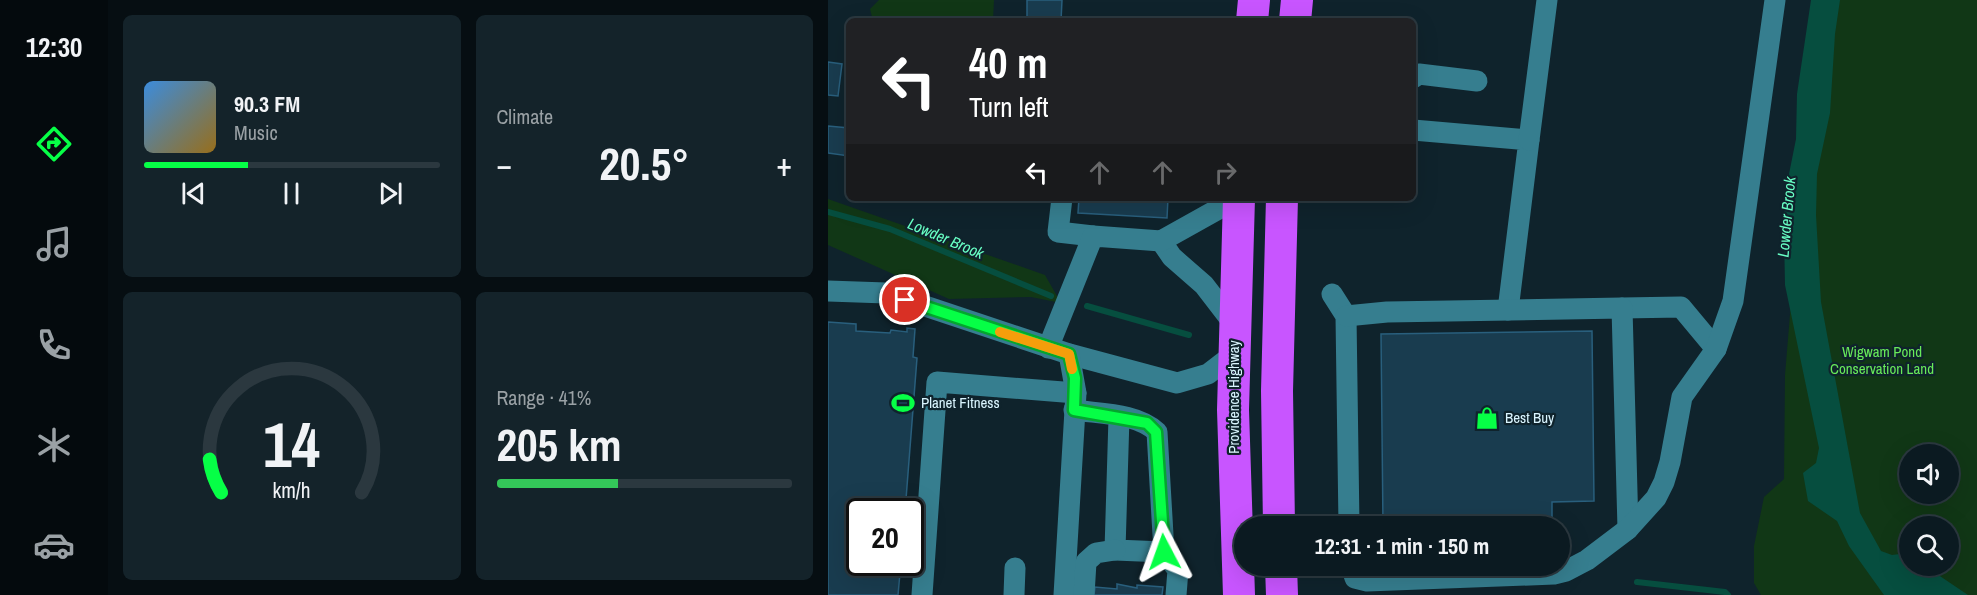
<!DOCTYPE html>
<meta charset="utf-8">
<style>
:root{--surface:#0b1a21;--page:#14232a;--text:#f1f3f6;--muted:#9aa1a5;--line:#2b383f;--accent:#06ff46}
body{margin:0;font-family:"Archivo Narrow",sans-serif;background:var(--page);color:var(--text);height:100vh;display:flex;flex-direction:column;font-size:22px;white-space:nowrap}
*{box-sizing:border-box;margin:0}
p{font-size:20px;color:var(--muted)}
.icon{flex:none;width:33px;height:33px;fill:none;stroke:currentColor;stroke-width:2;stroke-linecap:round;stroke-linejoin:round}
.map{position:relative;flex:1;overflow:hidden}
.sheet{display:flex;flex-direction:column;gap:15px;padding:15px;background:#060e12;width:720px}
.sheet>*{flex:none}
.banner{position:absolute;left:18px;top:18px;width:570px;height:183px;border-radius:9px;box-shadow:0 6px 24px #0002,0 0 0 2px var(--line);background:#202124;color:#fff;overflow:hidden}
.tools{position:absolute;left:1071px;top:444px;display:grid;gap:12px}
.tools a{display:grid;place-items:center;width:60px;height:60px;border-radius:50%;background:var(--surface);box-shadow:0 6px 24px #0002,0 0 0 2px var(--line);font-size:30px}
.speed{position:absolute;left:18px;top:498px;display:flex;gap:12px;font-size:30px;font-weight:700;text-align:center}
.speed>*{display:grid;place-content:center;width:78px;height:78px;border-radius:50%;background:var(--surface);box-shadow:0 6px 24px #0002,0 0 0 2px var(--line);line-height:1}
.speed .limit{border:3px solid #111;border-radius:9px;background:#fff;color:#111}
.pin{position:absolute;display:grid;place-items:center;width:51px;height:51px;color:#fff;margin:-26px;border:3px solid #fff;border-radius:50%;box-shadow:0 2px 6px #0007}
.me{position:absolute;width:66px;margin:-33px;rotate:356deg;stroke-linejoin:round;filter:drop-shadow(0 0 4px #0008)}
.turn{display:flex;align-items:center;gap:21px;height:126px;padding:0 24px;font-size:27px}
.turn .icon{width:78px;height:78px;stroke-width:2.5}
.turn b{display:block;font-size:42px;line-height:51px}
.lanes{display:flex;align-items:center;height:57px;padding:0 24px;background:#0003;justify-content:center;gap:30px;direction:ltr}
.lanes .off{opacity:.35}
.big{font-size:45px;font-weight:700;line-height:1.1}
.sheet .widget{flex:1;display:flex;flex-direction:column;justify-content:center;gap:9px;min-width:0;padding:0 21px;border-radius:9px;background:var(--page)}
.sheet .dial{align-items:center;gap:0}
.dial svg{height:156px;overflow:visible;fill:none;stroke:var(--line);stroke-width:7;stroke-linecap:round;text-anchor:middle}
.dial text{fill:var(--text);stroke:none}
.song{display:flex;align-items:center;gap:18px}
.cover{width:72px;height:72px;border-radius:9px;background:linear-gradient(135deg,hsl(210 70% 55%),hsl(40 70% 35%))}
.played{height:6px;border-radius:3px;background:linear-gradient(90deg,var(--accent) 35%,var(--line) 35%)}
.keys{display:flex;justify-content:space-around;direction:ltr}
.heat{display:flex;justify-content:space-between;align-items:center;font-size:33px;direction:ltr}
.charge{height:9px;border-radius:4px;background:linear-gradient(90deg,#34c759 41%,var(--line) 0)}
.sheet .tiles{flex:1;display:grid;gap:15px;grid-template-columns:repeat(2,1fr)}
.trip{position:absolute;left:406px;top:516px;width:336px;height:60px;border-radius:30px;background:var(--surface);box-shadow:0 6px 24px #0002,0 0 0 2px var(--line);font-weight:700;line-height:60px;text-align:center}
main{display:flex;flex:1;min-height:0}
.menu{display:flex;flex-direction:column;width:108px;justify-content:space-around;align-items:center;background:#040a0d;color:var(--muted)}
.menu .icon{width:42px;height:42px}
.menu .selected{color:var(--accent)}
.menu b{font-size:27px;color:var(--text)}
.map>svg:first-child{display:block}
.green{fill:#113716;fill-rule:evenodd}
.water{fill:#064e3f}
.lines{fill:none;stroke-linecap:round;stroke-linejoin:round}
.stream{stroke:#064e3f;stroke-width:6}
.building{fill:#193c4f;stroke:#295f7d;stroke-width:1.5}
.minor{stroke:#367e8f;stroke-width:21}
.highway{stroke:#c855ff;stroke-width:32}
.route-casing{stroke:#04a62e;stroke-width:15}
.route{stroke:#06ff46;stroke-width:10}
.slow{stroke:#f59e0b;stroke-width:10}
.labels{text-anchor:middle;stroke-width:4.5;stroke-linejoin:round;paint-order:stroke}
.park-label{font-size:15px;fill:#68eb5a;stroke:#0f232c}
.street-label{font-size:15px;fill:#daf5ff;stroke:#0f232c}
.poi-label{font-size:15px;fill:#daf5ff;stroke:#0f232c;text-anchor:start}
.water-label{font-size:16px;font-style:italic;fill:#68ffc5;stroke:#0f232c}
</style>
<main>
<nav class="menu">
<b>12:30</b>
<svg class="icon selected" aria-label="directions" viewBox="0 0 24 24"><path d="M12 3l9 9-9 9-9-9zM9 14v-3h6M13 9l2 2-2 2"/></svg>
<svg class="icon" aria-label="music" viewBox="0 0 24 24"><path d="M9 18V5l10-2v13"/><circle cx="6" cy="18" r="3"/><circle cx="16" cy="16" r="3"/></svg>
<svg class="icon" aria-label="phone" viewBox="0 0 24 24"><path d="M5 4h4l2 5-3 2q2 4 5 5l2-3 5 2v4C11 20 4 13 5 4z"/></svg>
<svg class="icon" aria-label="climate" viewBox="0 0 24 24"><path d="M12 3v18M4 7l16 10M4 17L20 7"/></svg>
<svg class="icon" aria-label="car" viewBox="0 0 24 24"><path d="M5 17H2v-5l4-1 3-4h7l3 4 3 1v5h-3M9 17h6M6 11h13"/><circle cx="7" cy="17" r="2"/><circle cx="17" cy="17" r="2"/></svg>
</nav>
<section class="sheet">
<div class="tiles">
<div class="widget">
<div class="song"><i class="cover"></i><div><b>90.3 FM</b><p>Music</p></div></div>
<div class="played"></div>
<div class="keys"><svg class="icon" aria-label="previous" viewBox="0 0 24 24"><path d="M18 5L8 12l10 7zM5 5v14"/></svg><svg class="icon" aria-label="pause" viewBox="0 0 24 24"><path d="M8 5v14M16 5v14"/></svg><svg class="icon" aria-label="next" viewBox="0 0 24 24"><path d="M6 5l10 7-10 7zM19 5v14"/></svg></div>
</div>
<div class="widget"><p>Climate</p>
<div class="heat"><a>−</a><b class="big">20.5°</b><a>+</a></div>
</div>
<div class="widget dial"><svg viewBox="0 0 100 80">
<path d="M14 69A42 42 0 1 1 86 69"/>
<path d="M14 69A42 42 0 0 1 8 52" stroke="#06ff46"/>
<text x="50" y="56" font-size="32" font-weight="700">14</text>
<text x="50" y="72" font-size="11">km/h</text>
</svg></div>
<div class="widget"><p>Range · 41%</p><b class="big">205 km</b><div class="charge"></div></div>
</div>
</section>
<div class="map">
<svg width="1149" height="595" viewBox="0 0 1149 595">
<rect width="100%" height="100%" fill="#0f232c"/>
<g class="green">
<path d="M51,0H166L165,21H45L42,9Z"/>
<path d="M988,0H1149V595H933L926,583V546L936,497L956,479L957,375ZM1082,454H1120V494H1082ZM1082,526H1120V566H1082Z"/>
<path d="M0,199L217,275L233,303L203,297L121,299L0,245Z"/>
</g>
<path class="water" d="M983,0H1012L1007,34L1002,113L989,174L988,215L993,302L1032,513L1053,551L1064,555L1079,553L1082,566H1097L1140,595H1056L1021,546L1009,521L980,501L975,473L988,463L991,448L957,285L956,234L957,194L968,139L969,94Z"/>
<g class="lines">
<g class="stream">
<path d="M0,212L62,229L223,296"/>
<path d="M259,306L361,335"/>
<path d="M809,582L897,592L900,595"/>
</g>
</g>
<g class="building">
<path d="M199,0H234L233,21H199Z"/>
<path d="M0,62L14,64L10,96L0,95Z"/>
<path d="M0,126L21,128V156L0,153Z"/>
<path d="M251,198H340L339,218L250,213Z"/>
<path d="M0,322L28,324V331L62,333L63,330L79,332V328L87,329L85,357L89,358L77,512H32V562H73L70,595H0Z"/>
<path d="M764,331L766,501L724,502V526H555L553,334Z"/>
<path d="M289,584L309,588V585L335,587L334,595H266L267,587L289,589Z"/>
</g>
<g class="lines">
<g class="minor">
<path d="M585,78L591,74L649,81"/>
<path d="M585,130L701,140L680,310"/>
<path d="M701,140L719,0"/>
<path d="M234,198L230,232L265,236"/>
<path d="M333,241L344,257L376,285L406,324"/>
<path d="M0,291L58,293L241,354L349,383L380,374L406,354"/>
<path d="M504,294L518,316L521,526"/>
<path d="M794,308L853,307L888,349"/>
<path d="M518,316L559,312L794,308L800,529"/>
<path d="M220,348L265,236L333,241L410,198"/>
<path d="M246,410C273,414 309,413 329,432L336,552L287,550L291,417"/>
<path d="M336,552L350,570L348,595"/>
<path d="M523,566L527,578L539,581L726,574L738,571L759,560L800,529L828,498L836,482L842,462L854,397L888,349L905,301L947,0"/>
<path d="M94,595L109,382L248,393"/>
<path d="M186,595L187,568"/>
<path d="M236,595L248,393L241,354"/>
<path d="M256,595L258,562L268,553L287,550"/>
</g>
<g class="highway">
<path d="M424,21L426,0"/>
<path d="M467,21L469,0"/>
<path d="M451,526L449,391L454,198"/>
<path d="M453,566L454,595"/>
<path d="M411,595L405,410L411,198"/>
</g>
</g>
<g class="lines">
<g class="route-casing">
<path id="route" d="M77,300L241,354L247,378L246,410L319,423L328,432L336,552"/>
</g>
<use href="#route" class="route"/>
<path class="slow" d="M172,332L241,354L244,369"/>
</g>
<defs>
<g id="stadium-bare" transform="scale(1.8)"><path d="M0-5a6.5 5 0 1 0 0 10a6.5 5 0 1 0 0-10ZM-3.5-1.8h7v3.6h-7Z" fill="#06ff46" stroke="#0f232c" stroke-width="2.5" paint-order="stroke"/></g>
<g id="shop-bare" transform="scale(1.8)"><path d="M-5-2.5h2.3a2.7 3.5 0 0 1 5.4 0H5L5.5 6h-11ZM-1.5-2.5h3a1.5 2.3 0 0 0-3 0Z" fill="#06ff46" stroke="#0f232c" stroke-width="2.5" paint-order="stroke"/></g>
</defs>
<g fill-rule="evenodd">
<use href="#stadium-bare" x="75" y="403"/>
<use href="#shop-bare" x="659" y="418"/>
</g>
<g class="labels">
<g class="park-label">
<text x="1054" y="357">Wigwam Pond<tspan x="1054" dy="17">Conservation Land</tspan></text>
</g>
<g class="street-label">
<text transform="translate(406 397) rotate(-90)" y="5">Providence Highway</text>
</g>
<g class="poi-label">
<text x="93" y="408">Planet Fitness</text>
<text x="677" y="423">Best Buy</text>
</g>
<g class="water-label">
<text transform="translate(958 217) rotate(-85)" y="6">Lowder Brook</text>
<text transform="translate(118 238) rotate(23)" y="6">Lowder Brook</text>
</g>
</g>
</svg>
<div class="tools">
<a><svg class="icon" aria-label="sound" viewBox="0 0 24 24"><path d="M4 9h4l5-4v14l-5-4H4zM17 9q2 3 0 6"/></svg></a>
<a><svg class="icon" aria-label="search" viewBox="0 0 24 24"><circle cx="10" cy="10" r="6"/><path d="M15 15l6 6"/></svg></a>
</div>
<div class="speed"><div class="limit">20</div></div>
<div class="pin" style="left:77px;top:300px;background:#d93025"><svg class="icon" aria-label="arrive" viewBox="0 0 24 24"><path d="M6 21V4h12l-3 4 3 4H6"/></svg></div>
<svg class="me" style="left:336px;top:552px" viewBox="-20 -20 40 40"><path d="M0-17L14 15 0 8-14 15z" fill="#06ff46" stroke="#fff" stroke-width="4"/></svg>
<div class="trip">12:31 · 1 min · 150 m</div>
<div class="banner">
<div class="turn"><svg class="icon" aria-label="left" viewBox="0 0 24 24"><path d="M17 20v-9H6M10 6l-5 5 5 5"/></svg><div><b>40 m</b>Turn left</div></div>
<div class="lanes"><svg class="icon" aria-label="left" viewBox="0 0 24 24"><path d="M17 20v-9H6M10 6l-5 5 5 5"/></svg><svg class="icon off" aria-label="ahead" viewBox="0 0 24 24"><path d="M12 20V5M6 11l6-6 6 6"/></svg><svg class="icon off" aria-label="ahead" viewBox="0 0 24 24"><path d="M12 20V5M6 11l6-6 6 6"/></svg><svg class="icon off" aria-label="right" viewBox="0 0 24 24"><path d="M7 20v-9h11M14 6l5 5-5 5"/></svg></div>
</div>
</div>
</main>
